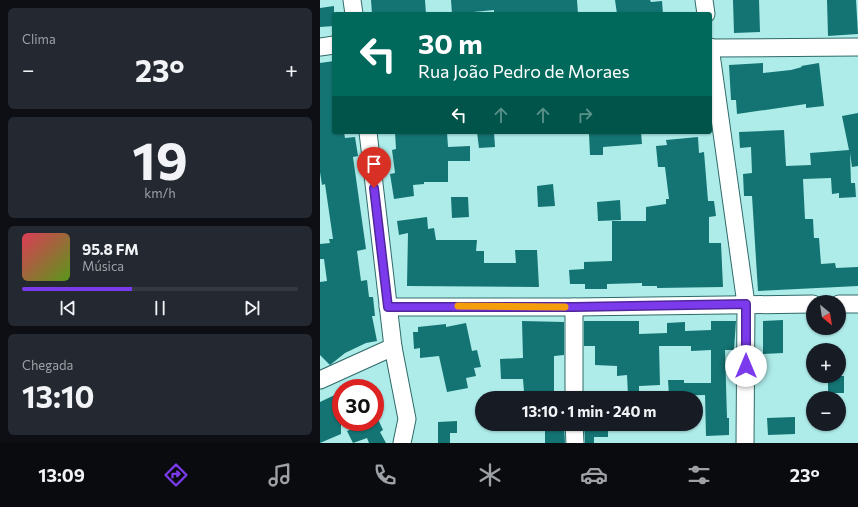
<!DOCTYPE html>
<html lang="pt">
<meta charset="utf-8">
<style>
:root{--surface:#171b24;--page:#242831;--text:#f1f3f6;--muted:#9ea1a6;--line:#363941;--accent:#7c3aed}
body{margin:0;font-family:Commissioner,sans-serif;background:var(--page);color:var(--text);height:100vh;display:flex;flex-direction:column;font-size:15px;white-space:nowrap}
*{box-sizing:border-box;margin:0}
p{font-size:13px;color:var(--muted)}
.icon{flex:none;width:22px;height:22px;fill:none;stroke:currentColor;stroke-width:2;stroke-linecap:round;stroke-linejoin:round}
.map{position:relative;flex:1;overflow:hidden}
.sheet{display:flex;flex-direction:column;gap:8px;padding:8px;background:#0d0f14;width:320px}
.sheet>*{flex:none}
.top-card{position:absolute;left:12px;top:12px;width:380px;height:122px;border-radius:4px;box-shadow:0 1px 3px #0004;background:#00695c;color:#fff;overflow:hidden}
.needle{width:26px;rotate:150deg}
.controls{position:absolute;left:486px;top:295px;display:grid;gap:8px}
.controls a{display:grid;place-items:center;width:40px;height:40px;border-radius:50%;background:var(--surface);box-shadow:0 1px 3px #0004;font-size:20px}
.speed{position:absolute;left:12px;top:379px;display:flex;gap:8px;font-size:20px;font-weight:700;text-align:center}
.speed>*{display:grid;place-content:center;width:52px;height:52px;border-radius:50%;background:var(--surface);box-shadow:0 1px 3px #0004;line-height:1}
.speed .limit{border:6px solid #d22;background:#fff;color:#111}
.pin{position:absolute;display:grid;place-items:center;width:34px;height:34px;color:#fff;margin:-41px -17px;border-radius:50% 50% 50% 0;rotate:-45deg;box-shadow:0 0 4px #0007}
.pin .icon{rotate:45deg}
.me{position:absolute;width:44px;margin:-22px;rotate:0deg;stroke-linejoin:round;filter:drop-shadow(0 0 3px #0008)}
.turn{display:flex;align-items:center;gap:14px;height:84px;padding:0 20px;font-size:18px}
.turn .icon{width:52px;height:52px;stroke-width:2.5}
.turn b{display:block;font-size:28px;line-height:34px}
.lanes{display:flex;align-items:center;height:38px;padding:0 20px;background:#0003;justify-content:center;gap:20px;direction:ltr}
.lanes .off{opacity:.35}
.big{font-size:30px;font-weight:700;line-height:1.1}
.sheet .tile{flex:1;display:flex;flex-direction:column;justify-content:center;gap:6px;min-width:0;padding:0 14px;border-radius:6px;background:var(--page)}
.sheet .dial{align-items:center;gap:0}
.dial b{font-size:52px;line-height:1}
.song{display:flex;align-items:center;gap:12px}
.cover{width:48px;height:48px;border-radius:6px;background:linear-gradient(135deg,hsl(350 70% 55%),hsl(90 70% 35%))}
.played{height:4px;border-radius:2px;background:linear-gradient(90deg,var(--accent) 40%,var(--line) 40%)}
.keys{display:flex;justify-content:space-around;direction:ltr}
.heat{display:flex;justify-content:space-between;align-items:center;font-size:22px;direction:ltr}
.trip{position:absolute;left:155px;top:391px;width:228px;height:40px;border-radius:20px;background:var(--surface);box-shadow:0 1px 3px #0004;font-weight:700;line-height:40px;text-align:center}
.tab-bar{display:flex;height:64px;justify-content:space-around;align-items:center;background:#090b0e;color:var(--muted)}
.tab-bar .icon{width:28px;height:28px}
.tab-bar .selected{color:var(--accent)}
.tab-bar b{font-size:18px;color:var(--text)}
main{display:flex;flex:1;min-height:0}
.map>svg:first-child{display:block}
.building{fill:#137473}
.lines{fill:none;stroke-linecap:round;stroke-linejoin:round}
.minor-casing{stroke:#2e6a69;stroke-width:19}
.minor{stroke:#fff;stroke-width:17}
.route-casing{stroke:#51269a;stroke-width:10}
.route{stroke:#7c3aed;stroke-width:7}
.slow{stroke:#f59e0b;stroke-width:7}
</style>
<main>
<section class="sheet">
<div class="tile"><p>Clima</p>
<div class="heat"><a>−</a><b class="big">23°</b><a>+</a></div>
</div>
<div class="tile dial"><b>19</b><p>km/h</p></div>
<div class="tile">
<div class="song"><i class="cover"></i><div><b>95.8 FM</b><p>Música</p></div></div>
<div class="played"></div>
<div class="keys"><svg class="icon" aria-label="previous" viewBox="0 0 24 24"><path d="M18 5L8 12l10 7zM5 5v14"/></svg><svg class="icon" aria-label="pause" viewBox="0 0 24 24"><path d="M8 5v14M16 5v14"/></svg><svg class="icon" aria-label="next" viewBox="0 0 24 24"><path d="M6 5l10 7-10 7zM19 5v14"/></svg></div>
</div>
<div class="tile"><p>Chegada</p><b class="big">13:10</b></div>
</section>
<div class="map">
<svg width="538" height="443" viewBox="0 0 538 443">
<rect width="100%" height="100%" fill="#aeecea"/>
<g class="building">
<path d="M51,0H105L106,14H52Z"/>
<path d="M131,0H257L258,14H174V10L132,14Z"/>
<path d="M295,0H330L331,2L342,1L343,14H297Z"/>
<path d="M413,0H439L440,32L414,33Z"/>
<path d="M507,0H536L538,34L508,36Z"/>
<path d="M14,6V26L0,27V8Z"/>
<path d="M14,61V132H24L25,138L35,137L38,156L33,157L46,249L37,251L41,281L47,280L49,297H53L55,316H52L57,341L46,343L25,353L10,365L0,355V282L7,281L4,259H0V244L10,243L9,239H13L5,184L2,185L0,172V63Z"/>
<path d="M443,63V73L471,70L482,67L481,66L499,63L504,106L486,108V104L417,114L416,100H411L409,65Z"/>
<path d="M538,113V166L532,167L530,153L531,183H535L536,197L519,198V193L512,194L511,178L483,179L485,219H493L494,238H499L501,264L515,263L516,268L538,267V286L438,291L432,196H424L423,174L432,173L431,147L420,148L419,132L464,130L466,166L491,165L490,153L529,150L522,116Z"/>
<path d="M75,132H127L128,147L150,146V161H128V182H104V184L93,185L94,196L74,199L70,174L75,173L72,150L76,149Z"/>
<path d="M157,132H174L175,147L159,148Z"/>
<path d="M321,132L322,144L283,147V155H270L269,134Z"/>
<path d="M378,137L379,153L384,152L388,201H394L396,216L389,217V243H401L403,287L337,288V286H322V283L287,284V289H265V284H250L249,270L264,269V262L292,261V221H326V207L346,204V199H349L345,167H338L336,146L347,145L346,140Z"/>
<path d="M233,184L235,206L218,207L217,186Z"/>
<path d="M131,197H148L149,217L132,218Z"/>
<path d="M300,200L301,220L278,221L277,202Z"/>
<path d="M107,217L108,229L114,228L116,240H157L156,251H164V263H196L195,250H217L219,287L87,286L88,233L79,235L77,221Z"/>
<path d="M463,320V353L443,354V321Z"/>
<path d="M202,321L244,322V355L234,356V398H223V392H204L203,379H181L180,359L203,358Z"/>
<path d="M264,321H319V334L347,333V323L365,322V331L391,330V321H416L414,350H405L407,418H409V435L386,436L385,395L349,396L348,380H364V383H391V350L371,351V346H339L340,385L319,386V395H308L307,375L297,376V366L275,365V346H264Z"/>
<path d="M146,323L152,351L157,350L161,367L154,368L156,376L146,378L148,388L127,392L119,356L100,358V348L94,349L93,332H98V327L126,324V327Z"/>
<rect x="508" y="376" width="16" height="17"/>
<path d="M21,392V434L0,443V402Z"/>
<path d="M57,417L63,430L60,432L66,443H49L47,438L33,443L27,431L47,422H55V418Z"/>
<path d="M475,417V434L448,435L447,418Z"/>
<path d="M137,421V433H130V443H118V422Z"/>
<path d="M264,424H288V437H274V443H265Z"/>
<path d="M244,425L245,443H225V426Z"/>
</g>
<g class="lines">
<g class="minor-casing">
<g id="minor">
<path d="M32,0L34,14"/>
<path d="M384,0L386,14"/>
<path d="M0,47L14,45"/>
<path d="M390,47L426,304L425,443"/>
<path d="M390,48L538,47"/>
<path d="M48,132L73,347L87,419L82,443"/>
<path d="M519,304H538"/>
<path d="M68,307H254L493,304"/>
<path d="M254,307V398"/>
<path d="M0,380L73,347"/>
<path d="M254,424L255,443"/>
</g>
</g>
<use href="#minor" class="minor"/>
</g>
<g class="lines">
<g class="route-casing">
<path id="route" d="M54,188L68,307H254L426,304V366"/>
</g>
<use href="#route" class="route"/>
<path class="slow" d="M138,306L245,307"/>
</g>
</svg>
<div class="controls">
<a><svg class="needle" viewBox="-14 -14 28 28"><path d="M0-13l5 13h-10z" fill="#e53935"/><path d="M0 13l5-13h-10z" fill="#9ea1a6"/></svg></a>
<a>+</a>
<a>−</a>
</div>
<div class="speed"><div class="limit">30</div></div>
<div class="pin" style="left:54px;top:188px;background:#d93025"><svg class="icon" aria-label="arrive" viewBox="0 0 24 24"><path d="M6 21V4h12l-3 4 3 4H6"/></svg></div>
<svg class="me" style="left:426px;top:366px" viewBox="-20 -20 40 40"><circle r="19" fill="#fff"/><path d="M0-13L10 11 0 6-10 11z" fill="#7c3aed"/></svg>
<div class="trip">13:10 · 1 min · 240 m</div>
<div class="top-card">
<div class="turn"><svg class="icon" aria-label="left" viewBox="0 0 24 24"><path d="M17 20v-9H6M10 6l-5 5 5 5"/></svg><div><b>30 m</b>Rua João Pedro de Moraes</div></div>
<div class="lanes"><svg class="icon" aria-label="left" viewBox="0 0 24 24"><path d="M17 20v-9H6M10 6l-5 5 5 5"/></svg><svg class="icon off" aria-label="ahead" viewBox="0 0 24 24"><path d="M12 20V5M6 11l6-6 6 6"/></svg><svg class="icon off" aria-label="ahead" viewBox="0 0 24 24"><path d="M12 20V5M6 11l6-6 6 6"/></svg><svg class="icon off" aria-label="right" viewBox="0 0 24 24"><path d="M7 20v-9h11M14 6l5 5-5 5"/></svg></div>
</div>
</div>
</main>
<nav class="tab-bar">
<b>13:09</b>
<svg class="icon selected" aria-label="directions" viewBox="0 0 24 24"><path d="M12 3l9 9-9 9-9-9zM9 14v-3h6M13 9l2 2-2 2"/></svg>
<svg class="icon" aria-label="music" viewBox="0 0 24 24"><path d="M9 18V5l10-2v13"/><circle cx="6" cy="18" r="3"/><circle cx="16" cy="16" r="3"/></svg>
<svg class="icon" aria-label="phone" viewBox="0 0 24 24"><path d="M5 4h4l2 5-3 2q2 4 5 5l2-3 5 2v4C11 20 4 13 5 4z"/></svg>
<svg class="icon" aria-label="climate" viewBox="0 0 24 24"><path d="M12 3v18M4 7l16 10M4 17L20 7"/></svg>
<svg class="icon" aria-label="car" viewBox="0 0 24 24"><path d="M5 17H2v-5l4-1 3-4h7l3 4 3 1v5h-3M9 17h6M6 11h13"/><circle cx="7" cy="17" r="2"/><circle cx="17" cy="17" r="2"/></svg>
<svg class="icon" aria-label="filters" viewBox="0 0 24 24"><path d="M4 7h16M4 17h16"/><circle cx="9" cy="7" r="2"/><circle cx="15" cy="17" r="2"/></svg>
<b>23°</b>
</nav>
